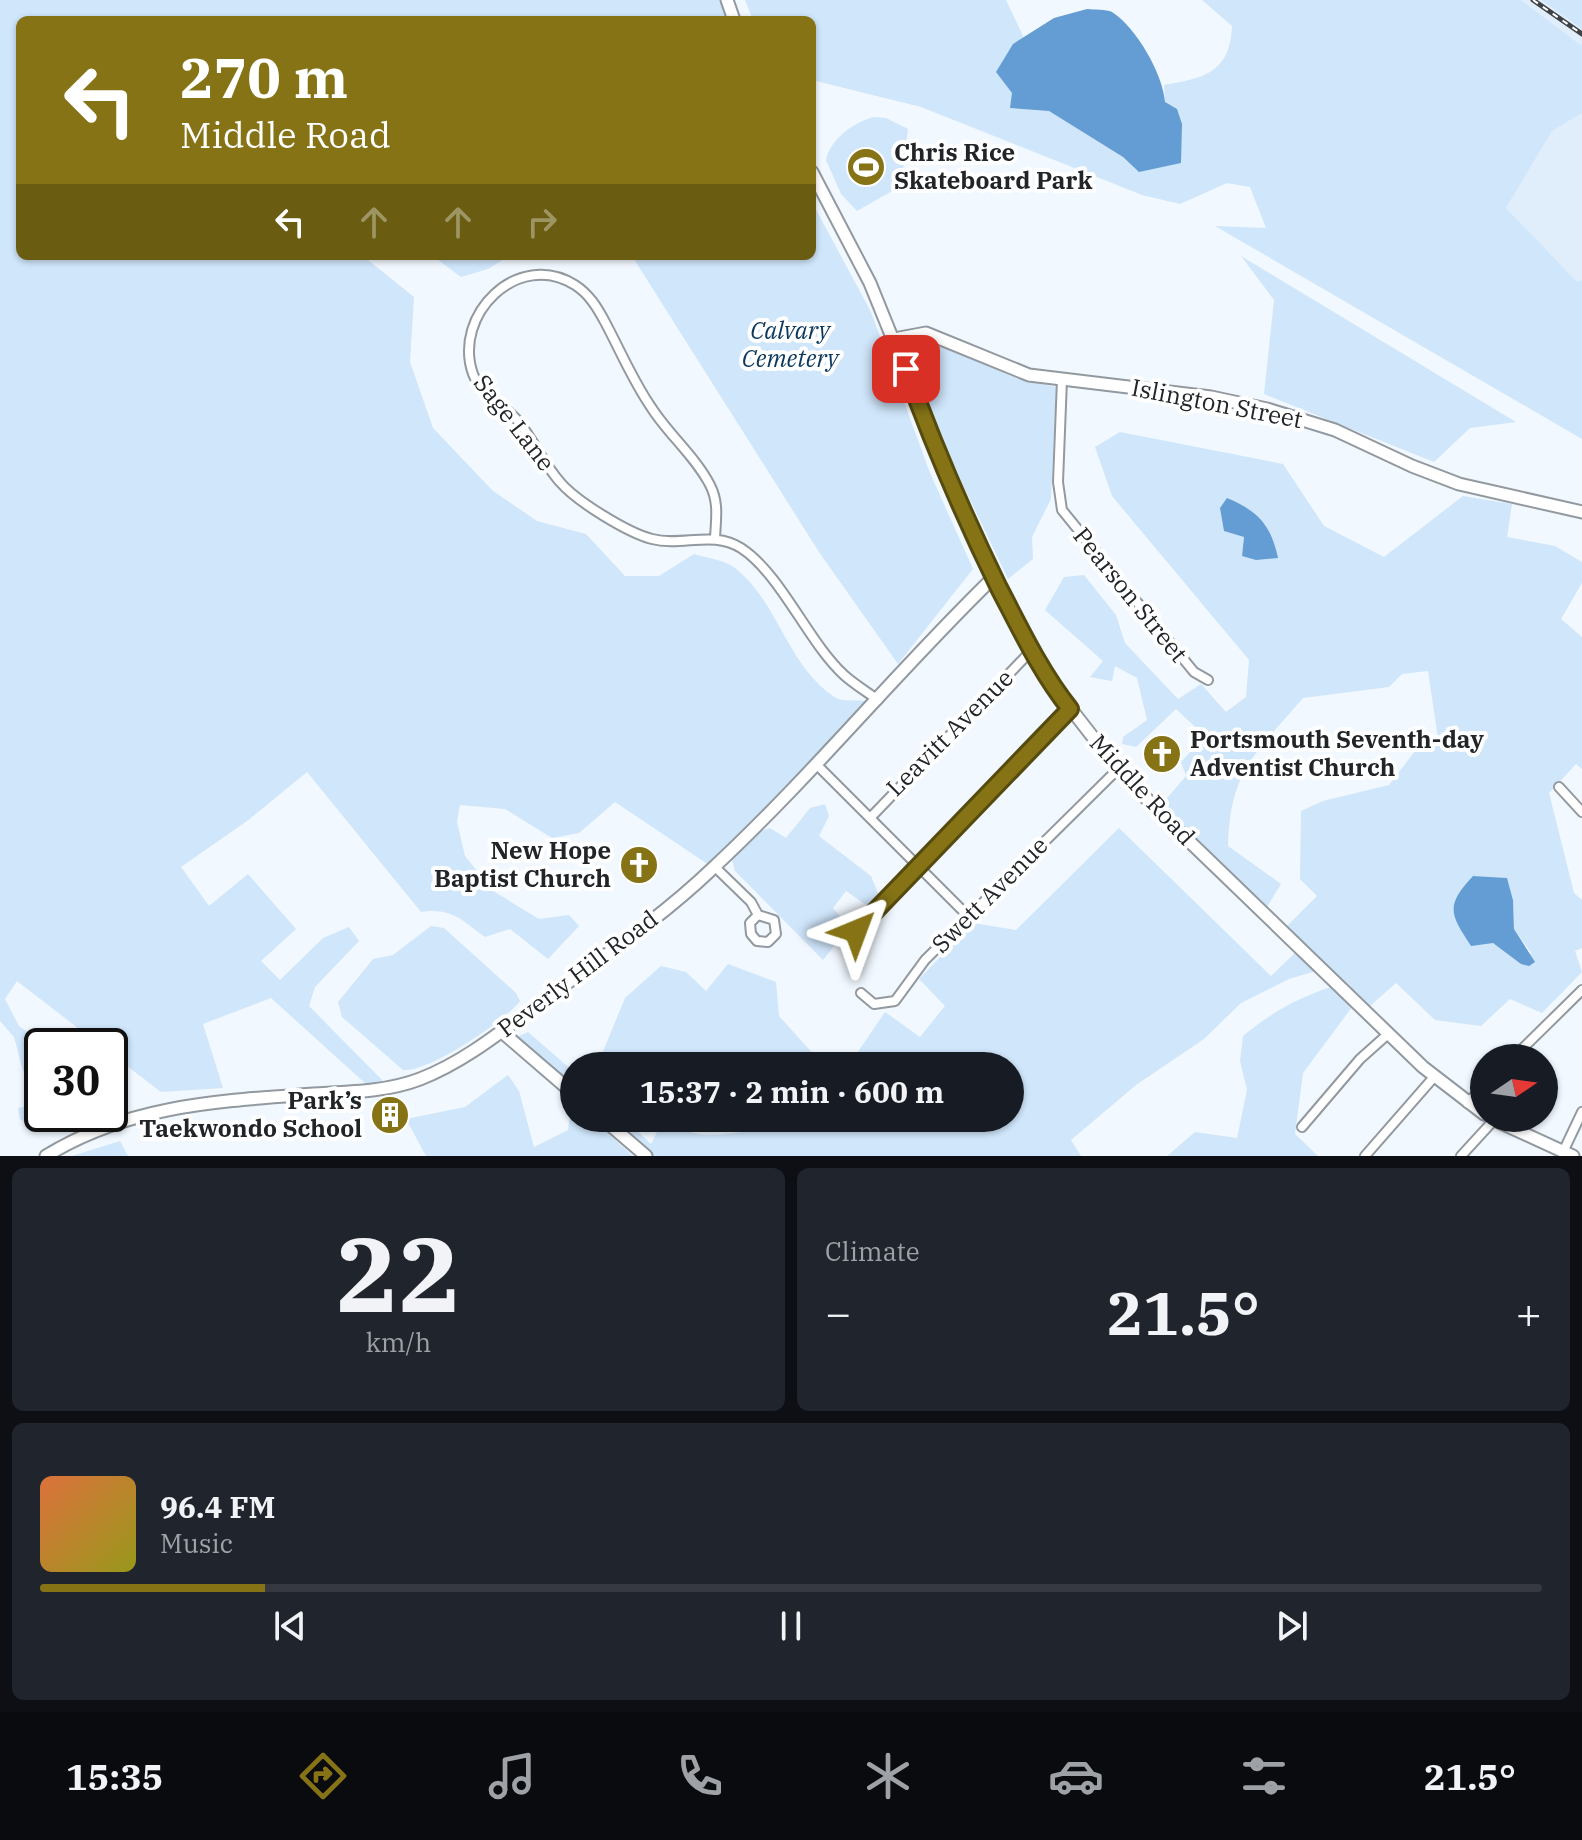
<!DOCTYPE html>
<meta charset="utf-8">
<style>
:root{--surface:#171b24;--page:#20242c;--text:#f1f3f6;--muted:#9ea1a6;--line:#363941;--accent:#857315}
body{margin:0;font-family:"IBM Plex Serif",serif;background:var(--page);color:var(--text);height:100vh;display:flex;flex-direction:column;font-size:30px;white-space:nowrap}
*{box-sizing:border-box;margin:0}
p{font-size:26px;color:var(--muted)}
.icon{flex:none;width:44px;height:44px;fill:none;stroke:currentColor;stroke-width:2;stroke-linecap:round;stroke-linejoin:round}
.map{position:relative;height:1156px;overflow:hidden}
.side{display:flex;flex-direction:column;gap:12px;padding:12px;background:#0d0f14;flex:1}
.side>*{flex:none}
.hud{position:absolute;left:16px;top:16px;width:800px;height:244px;border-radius:12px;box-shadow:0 2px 6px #0004;background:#857315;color:#fff;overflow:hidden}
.needle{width:52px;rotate:77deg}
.fabs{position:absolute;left:1470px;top:1044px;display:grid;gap:16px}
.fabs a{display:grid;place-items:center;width:88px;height:88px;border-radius:50%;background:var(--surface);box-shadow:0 2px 6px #0004;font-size:40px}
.speed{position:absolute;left:24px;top:1028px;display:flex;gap:16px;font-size:40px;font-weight:700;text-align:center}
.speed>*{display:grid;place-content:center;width:104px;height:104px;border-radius:50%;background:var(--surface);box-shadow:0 2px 6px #0004;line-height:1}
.speed .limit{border:4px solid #111;border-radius:12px;background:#fff;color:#111}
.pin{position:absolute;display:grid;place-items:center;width:68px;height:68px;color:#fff;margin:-34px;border-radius:16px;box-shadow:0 4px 12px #0006}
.me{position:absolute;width:88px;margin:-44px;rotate:44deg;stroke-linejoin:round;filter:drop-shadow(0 0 6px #0008)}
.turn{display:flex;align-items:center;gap:28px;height:168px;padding:0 32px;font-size:36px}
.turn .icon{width:104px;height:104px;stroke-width:2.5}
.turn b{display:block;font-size:56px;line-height:68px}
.lanes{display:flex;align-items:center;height:76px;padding:0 32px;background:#0003;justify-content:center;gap:40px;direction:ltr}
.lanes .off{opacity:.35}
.big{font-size:60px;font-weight:700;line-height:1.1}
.side .tile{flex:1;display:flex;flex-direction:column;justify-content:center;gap:12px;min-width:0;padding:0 28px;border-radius:12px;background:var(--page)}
.side .dial{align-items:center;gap:0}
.dial b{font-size:104px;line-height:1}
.song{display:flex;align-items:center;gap:24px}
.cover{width:96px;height:96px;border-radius:12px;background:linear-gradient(135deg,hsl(20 70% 55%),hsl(60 70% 35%))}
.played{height:8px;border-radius:4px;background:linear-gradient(90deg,var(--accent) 15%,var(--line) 15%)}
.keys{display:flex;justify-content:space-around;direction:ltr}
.heat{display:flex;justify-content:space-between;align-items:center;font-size:44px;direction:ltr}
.side .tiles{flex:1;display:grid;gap:12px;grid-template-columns:1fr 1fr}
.tile:last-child{grid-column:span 2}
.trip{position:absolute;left:560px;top:1052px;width:464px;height:80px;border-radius:40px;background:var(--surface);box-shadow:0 2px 6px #0004;font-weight:700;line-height:80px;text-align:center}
.tabs{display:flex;height:128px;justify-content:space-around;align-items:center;background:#090b0e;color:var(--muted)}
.tabs .icon{width:56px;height:56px}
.tabs .active{color:var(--accent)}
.tabs b{font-size:36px;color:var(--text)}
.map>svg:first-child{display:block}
.built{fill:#e0edfa}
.green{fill:#d0e6fb;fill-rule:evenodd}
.water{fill:#639dd4}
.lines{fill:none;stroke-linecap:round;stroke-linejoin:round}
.street-casing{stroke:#92999f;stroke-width:12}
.secondary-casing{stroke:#92999f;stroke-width:15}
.street{stroke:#fff;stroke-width:8}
.secondary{stroke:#fff;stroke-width:11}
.rail-casing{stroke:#3f4346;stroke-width:5}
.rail{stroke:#fff;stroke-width:2;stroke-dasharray:6;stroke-linecap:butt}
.route-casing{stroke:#564b0e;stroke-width:20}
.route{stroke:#857315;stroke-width:14}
.labels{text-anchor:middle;stroke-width:8;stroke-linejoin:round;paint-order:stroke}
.poi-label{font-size:24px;font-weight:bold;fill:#222528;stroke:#fff;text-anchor:start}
.park-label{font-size:24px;font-style:italic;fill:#0b385c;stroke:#fff}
.street-label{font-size:24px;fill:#222528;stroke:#fff}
</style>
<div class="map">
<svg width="1582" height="1156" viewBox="0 0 1582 1156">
<rect width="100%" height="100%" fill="#f1f8ff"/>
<g class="built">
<path d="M1521,0H1541L1582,29V46Z"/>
<path d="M1582,113V280L1577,283L1506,208L1552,131Z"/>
</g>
<g class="green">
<path d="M0,0H726L733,20H20V256H363L414,297L410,362L433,428L493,491L537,521L586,534L625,576H659L694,554C706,558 725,560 735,568C779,603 786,663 833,696C845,704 856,698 868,702L837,738L709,865L615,802L579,833L552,838L505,809L460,805L457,822L465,856L493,891L539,919L569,915L579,926L548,959L510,929L485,937C462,920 451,907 421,912L307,772L247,821L181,867L209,906L248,874L296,929L261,961L280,980L323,938L349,927L359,941L315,987L309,1006L384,1082L366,1084L271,998L203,1024L223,1088L161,1092L110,1053V1046H101L17,981L5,999L19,1026L47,1046H42V1078L23,1071L14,1037L0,1021Z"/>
<path d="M745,0H1006L1024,38L1013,44L1049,111L1123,157L1140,172L1165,102L1164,85C1204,78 1230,73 1232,26L1202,0H1521L1582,46V113L1552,131L1506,208L1577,282L1582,280V439L1215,226L1266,228L1250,187L1227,183L1180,204L1142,195L921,107L812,80V20H753Z"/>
<path d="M1541,0H1582V29Z"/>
<path d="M874,117L886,118L908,129L901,186L857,211L841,194L826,160C830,139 854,122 874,117Z"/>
<path d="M812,202L871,312L930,473L973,569L898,664L819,552L632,256H812Z"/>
<path d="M433,256H509L488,269L461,277Z"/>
<path d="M1241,256L1516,422L1470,428L1434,462L1264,394L1274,300Z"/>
<path d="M924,342L939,344L1016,378L1056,387L1051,499L1032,537L1033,559L1008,579L939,435L911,357L916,345Z"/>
<path d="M1120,432L1283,464L1324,526L1384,557L1463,496L1512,504L1507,537L1555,546L1582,562V583L1561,619L1582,637V769L1576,764L1549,793L1574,893L1582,900V948L1575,951L1582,972L1542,1013L1510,999L1481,1026L1435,1020L1396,983L1370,1006L1287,926L1317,896L1300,879L1301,811L1323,801L1389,785L1415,751L1439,745L1428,671L1402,674L1389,687L1303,698C1256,753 1230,770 1228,846L1281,884L1267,907L1162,804L1186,776L1181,762L1205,736L1176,709L1136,747L1122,744L1123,737L1147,720L1137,678L1115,666L1112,681L1090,677L1103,661L1045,610L1064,577L1084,575L1116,615L1125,643L1178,699L1201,684L1226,712L1246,697L1249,660L1112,496L1095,447ZM1237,533L1274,539L1242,556L1244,537ZM1474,876L1507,878L1513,900L1514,929L1532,954L1492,943Z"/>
<path d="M825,804L829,816L819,836L871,876L880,898L869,907L846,891L833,908L849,927L823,960L735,871L732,860L761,831L770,828L786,838L810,808Z"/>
<path d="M1119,828L1271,976L1296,952L1316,971L1289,979L1241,1003L1204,1039L1136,1085L1071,1140L1081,1156H653L608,1118H624L651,1144L659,1128L649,1118H666C694,1143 720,1133 754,1131L752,1118H1010V1066H694L685,1058L677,1066H597L625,998L661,966L686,972L706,991L728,964L776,982L779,1016L817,1058L851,1062L885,1012L920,1037L945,1006L919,979L973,923L1016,930Z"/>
<path d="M431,926L444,928L516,993L520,1001C505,1021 428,1073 403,1070L342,1017L338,1002L373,959L393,955Z"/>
<path d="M1331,987L1352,1007L1303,1073L1295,1134L1318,1156H1167L1195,1132L1237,1138L1247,1090L1240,1061L1243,1036C1271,1013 1297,998 1331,987Z"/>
<path d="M528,1032L574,1072V1090L519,1043V1036Z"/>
<path d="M508,1075L519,1091L534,1147L568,1130L572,1100L574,1118H591L633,1156H426L406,1119L465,1107Z"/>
<path d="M42,1093V1114H85L41,1131L20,1119L18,1108L31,1106Z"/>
<path d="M120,1141L128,1156H72Z"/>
</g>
<g class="water">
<path d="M1087,9C1095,10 1106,9 1112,12C1136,27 1163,74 1165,102L1177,109L1182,124L1181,163L1139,172L1123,157L1049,111L1010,108L1012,93L996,72L1013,44L1054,18Z"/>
<path d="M1227,498C1258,511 1271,525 1278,558L1256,560L1242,556L1244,537L1224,531L1220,508Z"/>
<path d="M1473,876L1507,878L1513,900L1514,929L1535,962L1529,966L1521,964L1493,943L1471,946C1450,914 1445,906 1473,876Z"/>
</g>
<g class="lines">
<g class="street-casing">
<g id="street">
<path d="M1062,379L1058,482L1062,510L1194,672L1208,680"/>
<path d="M715,538C716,519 719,502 710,485C695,456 668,434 651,407C633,381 620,350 605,322C597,307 589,294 575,285C518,249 452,315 473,374C481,395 506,406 519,422C534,441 544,464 560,482C576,501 628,533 652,539C682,547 713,530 741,548C781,574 808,642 844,675C854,684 867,692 878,700"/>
<path d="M817,765L969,917"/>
<path d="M1559,787L1582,812"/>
<path d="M871,817L1031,651"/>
<path d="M715,867L751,902L758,915L774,920L776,934L768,942L757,941L751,934L750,923L758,915"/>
<path d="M856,931L1070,709"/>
<path d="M861,993L874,1004L895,1001L925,960L1119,768"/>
<path d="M1513,1058L1582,990"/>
<path d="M1467,1103L1484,1087"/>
<path d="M1302,1127L1360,1059L1388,1034"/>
<path d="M1563,1152L1582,1112"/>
<path d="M1365,1156L1434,1077"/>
<path d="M1461,1156L1494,1120"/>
</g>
</g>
<g class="secondary-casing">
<g id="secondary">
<path d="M727,0L734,20"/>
<path d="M812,172L870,283L968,525L1050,682L1113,763L1160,813L1423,1067L1484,1114"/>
<path d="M894,339L926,333L1029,375L1211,397L1267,409L1335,430L1412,466L1459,484L1582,512"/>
<path d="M502,1032L574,1094"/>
<path d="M602,1118L646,1156"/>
<path d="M1490,1118L1573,1156"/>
<path d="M46,1156C129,1105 219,1101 313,1094C349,1092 386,1092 420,1079C469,1060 510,1024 552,994C607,954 664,915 713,868C812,776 897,671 994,577"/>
</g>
</g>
<use href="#street" class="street"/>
<use href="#secondary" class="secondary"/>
<g class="rail-casing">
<path id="rail" d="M1533,0L1582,34"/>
</g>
<use href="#rail" class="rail"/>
</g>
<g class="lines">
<g class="route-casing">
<path id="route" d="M856,931L1070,709C1040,671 1021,630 999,588C964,516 933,445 906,369"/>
</g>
<use href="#route" class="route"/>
</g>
<defs>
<g id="stadium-disc" transform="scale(2)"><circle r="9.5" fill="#857315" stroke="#fff"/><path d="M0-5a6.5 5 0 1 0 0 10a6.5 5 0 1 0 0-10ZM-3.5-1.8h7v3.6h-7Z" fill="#fff"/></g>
<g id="church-disc" transform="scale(2)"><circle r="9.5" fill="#857315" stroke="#fff"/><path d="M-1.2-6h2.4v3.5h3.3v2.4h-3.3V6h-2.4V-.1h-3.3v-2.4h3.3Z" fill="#fff"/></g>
<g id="building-disc" transform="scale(2)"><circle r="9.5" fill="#857315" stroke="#fff"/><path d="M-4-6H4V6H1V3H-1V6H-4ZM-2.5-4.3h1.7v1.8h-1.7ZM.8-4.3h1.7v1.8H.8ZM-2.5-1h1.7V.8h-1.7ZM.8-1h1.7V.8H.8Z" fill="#fff"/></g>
</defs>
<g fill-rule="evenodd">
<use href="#stadium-disc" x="866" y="167"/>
<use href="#church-disc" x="1162" y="754"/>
<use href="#church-disc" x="639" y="865"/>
<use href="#building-disc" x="390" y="1115"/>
</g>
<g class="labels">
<g class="poi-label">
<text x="894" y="161">Chris Rice<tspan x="894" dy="28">Skateboard Park</tspan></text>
<text x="1190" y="748">Portsmouth Seventh-day<tspan x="1190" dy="28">Adventist Church</tspan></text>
<text x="611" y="859" text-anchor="end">New Hope<tspan x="611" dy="28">Baptist Church</tspan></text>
<text x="362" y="1109" text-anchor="end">Park’s<tspan x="362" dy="28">Taekwondo School</tspan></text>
</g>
<g class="park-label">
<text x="790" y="339">Calvary<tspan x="790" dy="28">Cemetery</tspan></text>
</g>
<g class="street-label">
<text transform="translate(1217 404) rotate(11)" y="8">Islington Street</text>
<text transform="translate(514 423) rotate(52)" y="8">Sage Lane</text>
<text transform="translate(1130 595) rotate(51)" y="8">Pearson Street</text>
<text transform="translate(950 733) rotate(-45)" y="8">Leavitt Avenue</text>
<text transform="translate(1142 790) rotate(47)" y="8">Middle Road</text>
<text transform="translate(990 895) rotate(-45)" y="8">Swett Avenue</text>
<text transform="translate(578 974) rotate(-37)" y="8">Peverly Hill Road</text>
</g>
</g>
</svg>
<div class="fabs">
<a><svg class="needle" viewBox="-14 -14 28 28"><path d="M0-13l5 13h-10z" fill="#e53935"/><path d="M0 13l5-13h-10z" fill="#9ea1a6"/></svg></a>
</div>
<div class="speed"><div class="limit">30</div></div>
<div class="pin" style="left:906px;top:369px;background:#d93025"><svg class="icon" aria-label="arrive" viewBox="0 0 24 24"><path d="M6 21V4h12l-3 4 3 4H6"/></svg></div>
<svg class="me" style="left:856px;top:931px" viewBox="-20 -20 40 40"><path d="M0-17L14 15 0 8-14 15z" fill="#857315" stroke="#fff" stroke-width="4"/></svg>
<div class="trip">15:37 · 2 min · 600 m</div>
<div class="hud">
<div class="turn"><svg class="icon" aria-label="left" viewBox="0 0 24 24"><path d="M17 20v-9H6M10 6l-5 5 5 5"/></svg><div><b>270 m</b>Middle Road</div></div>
<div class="lanes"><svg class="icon" aria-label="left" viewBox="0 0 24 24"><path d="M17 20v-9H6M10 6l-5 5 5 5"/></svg><svg class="icon off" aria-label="ahead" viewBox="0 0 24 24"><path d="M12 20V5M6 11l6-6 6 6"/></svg><svg class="icon off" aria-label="ahead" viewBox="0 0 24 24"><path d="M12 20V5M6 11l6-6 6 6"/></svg><svg class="icon off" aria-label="right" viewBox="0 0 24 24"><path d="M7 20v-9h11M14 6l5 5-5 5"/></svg></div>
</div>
</div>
<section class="side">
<div class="tiles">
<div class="tile dial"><b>22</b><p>km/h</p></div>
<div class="tile"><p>Climate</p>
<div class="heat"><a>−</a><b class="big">21.5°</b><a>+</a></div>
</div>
<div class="tile">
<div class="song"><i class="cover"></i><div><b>96.4 FM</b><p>Music</p></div></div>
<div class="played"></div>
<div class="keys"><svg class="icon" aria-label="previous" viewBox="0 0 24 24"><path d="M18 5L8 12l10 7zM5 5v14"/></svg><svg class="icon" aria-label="pause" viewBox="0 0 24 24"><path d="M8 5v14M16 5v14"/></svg><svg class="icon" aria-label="next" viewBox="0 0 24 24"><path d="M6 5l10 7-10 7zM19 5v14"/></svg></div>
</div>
</div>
</section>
<nav class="tabs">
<b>15:35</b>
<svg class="icon active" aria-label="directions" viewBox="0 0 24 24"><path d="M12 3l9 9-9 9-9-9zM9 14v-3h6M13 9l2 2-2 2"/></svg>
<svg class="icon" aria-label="music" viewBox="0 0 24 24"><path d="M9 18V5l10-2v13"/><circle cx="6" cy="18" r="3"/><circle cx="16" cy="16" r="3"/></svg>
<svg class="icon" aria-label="phone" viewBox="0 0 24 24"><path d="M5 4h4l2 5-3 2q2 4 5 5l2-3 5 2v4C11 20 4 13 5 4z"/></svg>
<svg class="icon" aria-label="climate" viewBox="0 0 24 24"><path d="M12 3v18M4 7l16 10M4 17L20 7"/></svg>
<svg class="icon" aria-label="car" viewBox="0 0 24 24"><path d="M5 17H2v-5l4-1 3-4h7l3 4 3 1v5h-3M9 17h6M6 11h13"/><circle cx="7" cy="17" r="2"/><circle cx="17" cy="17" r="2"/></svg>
<svg class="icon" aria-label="filters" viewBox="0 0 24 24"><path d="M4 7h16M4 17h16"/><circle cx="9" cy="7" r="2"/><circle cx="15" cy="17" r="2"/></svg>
<b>21.5°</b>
</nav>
